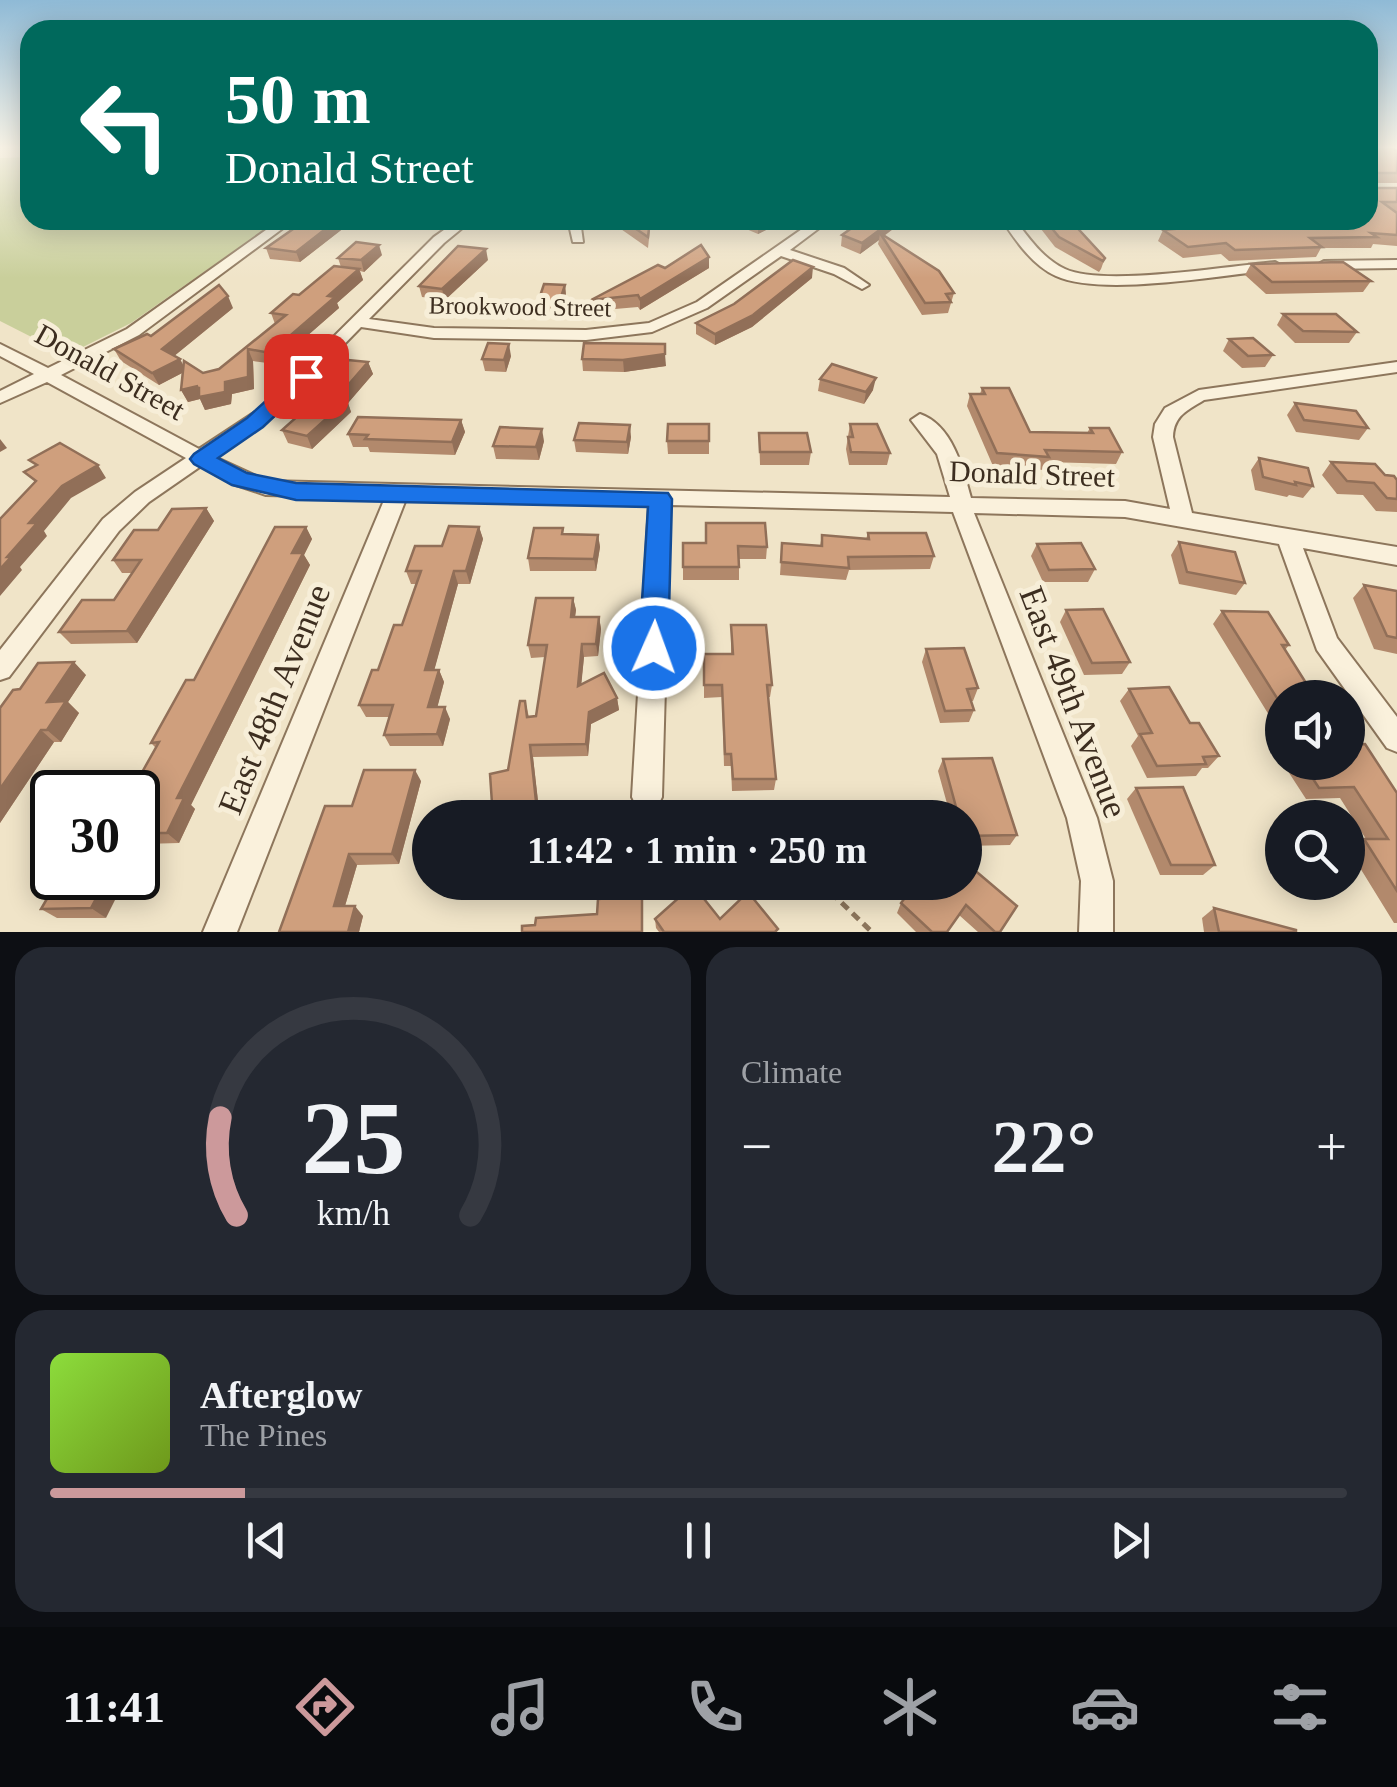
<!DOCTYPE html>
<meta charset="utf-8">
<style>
:root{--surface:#171b24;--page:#242831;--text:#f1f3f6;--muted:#9ea1a6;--line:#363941;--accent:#cc999b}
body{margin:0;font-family:Georgia,serif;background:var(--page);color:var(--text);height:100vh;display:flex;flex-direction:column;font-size:38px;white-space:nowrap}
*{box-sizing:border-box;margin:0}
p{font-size:32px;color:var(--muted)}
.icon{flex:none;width:55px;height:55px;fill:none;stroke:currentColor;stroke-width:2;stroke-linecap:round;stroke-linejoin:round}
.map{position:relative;height:932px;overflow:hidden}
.sheet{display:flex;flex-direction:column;gap:15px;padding:15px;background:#0d0f14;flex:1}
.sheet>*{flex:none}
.top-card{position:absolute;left:20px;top:20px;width:1358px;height:210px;border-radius:30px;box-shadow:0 5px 25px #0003;background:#00695c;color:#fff;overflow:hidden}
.fabs{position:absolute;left:1265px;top:680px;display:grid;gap:20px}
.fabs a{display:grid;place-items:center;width:100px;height:100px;border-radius:50%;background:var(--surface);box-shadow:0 5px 25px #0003;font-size:50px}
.speed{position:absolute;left:30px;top:770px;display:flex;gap:20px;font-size:50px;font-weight:700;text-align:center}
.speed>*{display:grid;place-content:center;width:130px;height:130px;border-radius:50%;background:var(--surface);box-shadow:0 5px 25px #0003;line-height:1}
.speed .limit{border:5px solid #111;border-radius:15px;background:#fff;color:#111}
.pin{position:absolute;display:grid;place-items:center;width:85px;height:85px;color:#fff;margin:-42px;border-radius:20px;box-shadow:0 5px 15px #0006}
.me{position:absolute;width:110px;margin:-55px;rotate:2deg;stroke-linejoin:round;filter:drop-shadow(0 0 8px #0008)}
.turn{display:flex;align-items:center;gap:35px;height:210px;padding:0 40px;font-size:45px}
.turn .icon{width:130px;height:130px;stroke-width:2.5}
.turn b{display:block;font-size:70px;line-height:85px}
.big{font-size:75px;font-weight:600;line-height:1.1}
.sheet .tile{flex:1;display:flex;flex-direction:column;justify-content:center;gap:15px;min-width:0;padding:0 35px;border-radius:30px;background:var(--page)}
.sheet .dial{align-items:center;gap:0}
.dial svg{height:260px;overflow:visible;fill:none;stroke:var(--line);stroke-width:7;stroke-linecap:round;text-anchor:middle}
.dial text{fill:var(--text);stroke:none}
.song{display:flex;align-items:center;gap:30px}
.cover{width:120px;height:120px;border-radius:15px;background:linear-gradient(135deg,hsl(90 70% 55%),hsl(80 70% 35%))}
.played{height:10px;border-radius:5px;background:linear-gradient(90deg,var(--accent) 15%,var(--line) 15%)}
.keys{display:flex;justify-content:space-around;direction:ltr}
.heat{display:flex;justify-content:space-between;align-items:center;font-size:55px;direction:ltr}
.sheet .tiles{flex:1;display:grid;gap:15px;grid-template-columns:1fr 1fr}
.tile:last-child{grid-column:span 2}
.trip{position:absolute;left:412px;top:800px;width:570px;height:100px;border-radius:50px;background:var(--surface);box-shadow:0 5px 25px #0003;font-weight:600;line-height:100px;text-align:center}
.menu{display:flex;height:160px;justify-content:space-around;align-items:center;background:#090b0e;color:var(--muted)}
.menu .icon{width:70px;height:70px}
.menu .active{color:var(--accent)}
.menu b{font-size:45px;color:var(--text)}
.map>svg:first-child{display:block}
.green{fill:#c9cf9b}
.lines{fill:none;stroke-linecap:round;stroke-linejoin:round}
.minor-casing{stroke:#8d765c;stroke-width:4}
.path{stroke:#8d765c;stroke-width:5;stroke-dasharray:9 6;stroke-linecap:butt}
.minor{fill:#faf1dc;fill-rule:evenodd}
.wall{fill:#b2896c}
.shaded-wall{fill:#916f58}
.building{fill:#cf9f7d;stroke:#916f58;stroke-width:2.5}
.route{fill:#1a73e8;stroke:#114b97;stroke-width:2.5}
.labels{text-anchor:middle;stroke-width:10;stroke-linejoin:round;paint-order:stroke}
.far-street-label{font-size:25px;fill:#3d2e20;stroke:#f7eed8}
.street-label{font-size:30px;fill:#3d2e20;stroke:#f7eed8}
.near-street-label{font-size:35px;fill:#3d2e20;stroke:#f7eed8}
</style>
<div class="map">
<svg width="1397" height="932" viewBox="0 0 1397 932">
<rect width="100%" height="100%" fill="#f0e4c8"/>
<path class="green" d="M30,157V220H278L131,323L67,355L0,321V158Z"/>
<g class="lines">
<g class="minor-casing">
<g id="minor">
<path d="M280,220H294L139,335L61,375L199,449L264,406L434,237L458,220H472L444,243L369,319L434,328L586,330L649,323L697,302L815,220H830L790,250L844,268L869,285L862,289L834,274L781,256L707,308L652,332L586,340L434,338L361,327L276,414L215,457L267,481L950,497L937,454L911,420L920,414C952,425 963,468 971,498L1125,501L1170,509L1153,437L1155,424L1165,408L1199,390L1397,362V372L1204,400C1187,411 1174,415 1173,437L1192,513L1397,547V565L1303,548L1337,638L1397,717V752L1387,748L1317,650L1279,544L1125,517L974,513L1097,818L1113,881V932H1079L1081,881L1067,818L953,512L670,505L662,797L657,807L647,812L637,807L632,797L649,505L406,499L237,932H203L385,498L266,495L233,484L201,466L149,502L119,531L9,677L0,680V650L103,519L135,492L186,458L47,382L0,403V391L34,374L0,356V344L48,368L127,329Z"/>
<path d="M568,220H580L583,242H573Z"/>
<path d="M1002,220H1015C1029,238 1043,259 1065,269C1103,287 1228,266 1275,262L1282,266L1275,270C1221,275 1102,297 1056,276C1032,265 1016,241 1002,220Z"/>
<path d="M1397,260V268L1324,269L1317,265L1324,261Z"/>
</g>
</g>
<g class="path">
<path d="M670,808L688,818"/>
<path d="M820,882L872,932"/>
</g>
<use href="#minor" class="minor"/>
</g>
<g class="wall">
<path d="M1368,147L1397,151V183H1372L1374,188H1397V246L1373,244L1371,248H1321L1316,257L1229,261L1221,254L1183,258L1158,241L1163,230L1200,226L1199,220H1368Z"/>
<path d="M306,220H354L300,262L270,259L266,248Z"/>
<path d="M608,220H651L648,248Z"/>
<path d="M732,220H786L758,234L732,223Z"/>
<path d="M905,220L884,236L954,293L948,313L922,315L878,244L879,240L860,254L841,246L842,235Z"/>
<path d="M957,220H980L979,224H960Z"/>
<path d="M1034,220H1070L1105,258L1101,269L1099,272L1055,247Z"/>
<path d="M382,255L364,272L360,271L363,280L337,303L339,308L275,364L253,361L254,389L232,394L231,404L205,410L200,399L188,402L181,390L182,373L159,385L121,361L114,349L233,308L174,356L180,359L183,365L203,373L219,369L275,324L271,313L341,267L338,258Z"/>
<path d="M488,260L445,300L422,297L419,286Z"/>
<path d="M1251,264L1371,281L1363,292L1266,294L1245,275Z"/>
<path d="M665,268H709L640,310L638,307L592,311L591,300Z"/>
<path d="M812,278L752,327L715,345L696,334V323Z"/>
<path d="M565,285L566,296L561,314H539L538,302Z"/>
<path d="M1283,314L1357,332L1349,343H1295L1277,325Z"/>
<path d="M1229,339L1273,355L1265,367L1242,368L1223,351Z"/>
<path d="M584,343L666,366L624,372L583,371L582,359Z"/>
<path d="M511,356L506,372L485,371L482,359Z"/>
<path d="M368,362L373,374L348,403L351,412L312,449L288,443L282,430L306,409L304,405Z"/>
<path d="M820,379L873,390L864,404L818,391Z"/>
<path d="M982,388L1030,432L1087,433L1090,428L1122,452L1116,464L1047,462L1044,470L993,466L967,406L970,394H980Z"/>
<path d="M1295,403L1368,428L1359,440L1296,432L1287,415Z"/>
<path d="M461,420L465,432L455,455L370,452L368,447H353L348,434Z"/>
<path d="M709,424V454H668L667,441Z"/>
<path d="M850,424L890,453L887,465H849L846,449Z"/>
<path d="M759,433L811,452L809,465H760Z"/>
<path d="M631,437L628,454L576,452L574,440Z"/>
<path d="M544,441L539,460L496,459L493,446Z"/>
<path d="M1259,458L1313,486L1303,498L1289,495L1287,497L1255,490L1251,470Z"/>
<path d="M1331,462L1397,480V512L1376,511L1363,495L1337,494L1322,475Z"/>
<path d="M206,508L214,521L137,643L71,644L59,632L114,600L132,573H122L113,560L158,530Z"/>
<path d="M306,527L312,539L304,555L310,565L191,805L195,809L179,843L144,844L138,856V792L156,748L151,743L194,680Z"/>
<path d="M479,527L483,539L470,584H458L434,670H439L444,682L437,707L450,719L443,746H390L384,735L389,717H366L359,705L402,625L417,584H411L406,571L442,546Z"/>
<path d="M868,533L934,556L930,569L849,570L846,580L780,575L782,543L820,546L822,535L866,539Z"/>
<path d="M598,535L600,547L596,571H530L528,558Z"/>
<path d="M1179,542L1245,583L1236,595L1179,584L1171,555Z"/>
<path d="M683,543L767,547L766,559H739V580H683Z"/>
<path d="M1037,544L1095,569L1088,582H1043L1031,556Z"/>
<path d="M1364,585L1397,591V654L1374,649L1353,598Z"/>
<path d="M573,598L576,610L575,617H599L601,629L598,656L584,657L581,684L617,698L619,710L591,724L588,756L533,757L539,811L556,818H493L508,770L525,701L529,717L536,716L545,657L531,658L528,645Z"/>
<path d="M1066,610L1130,662L1122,674L1084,675L1060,622Z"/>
<path d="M1222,611L1289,645L1285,650L1313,694L1311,696L1282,698V762L1270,743L1280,733L1213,624Z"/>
<path d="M731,625L772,685L770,697H768L776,779L774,790L732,791L731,766H724L722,697L704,698V654H731Z"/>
<path d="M926,649L978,688L973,701H971L974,710L969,722L940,723L922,662Z"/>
<path d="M86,675L68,702L79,713L61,742H54L0,823L20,689Z"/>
<path d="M1129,689L1190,723L1219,756L1208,768H1202L1196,776L1147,778L1131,746L1138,736L1120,701Z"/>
<path d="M943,759L1017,835L1010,845L965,846V818H951L938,771Z"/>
<path d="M1282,762H1348L1397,793V923H1394L1349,850L1366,839L1340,798L1306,799Z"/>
<path d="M421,781L399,864L357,865L345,906L363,916L359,932H279L352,806Z"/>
<path d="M1136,788L1215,865L1203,875H1160L1127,799Z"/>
<path d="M59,878L106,918H57L41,909Z"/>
<path d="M965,882L1000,932H978L959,915L947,932H916L897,913L901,903Z"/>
<path d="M1214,908L1296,932H1204L1202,918Z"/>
<path d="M655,919H720L777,932H659L656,928Z"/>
</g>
<g class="shaded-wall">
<path d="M337,220H354L300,262L296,252Z"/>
<path d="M765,220H786L758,234V223Z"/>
<path d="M893,220H905L882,237L880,233L879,240L860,254L862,243Z"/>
<path d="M379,245L382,255L364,272L361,260Z"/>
<path d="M486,249L488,260L445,300L442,289Z"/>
<path d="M709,257V268L640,310V299Z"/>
<path d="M813,267L812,278L752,327L715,345V334Z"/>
<path d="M359,269L363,280L337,303L339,308L275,364L270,353L328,296Z"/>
<path d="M565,285L566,296L561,314L559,303Z"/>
<path d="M228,296L233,308L168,361L162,349Z"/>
<path d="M509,344L511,356L506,372L504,360Z"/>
<path d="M248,349L253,361L254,389L232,394L231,404L205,410L200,399L188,402L181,390L225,382Z"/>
<path d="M665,354L666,366L624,372L623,360Z"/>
<path d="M180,359L186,371L159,385L152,373Z"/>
<path d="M368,362L373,374L348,403L351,412L312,449L307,436L337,398Z"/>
<path d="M876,378L873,390L864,404L866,392Z"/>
<path d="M461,420L465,432L455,455L452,442Z"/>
<path d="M630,425L631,437L628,454L627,442Z"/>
<path d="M542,429L544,441L539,460L536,447Z"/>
<path d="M0,439L7,448L0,452Z"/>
<path d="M98,465L106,478L71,498L44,531L47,536L20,567L22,570L0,596V569L29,523L62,486Z"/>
<path d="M206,508L214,521L137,643L127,631Z"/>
<path d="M306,527L312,539L304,555L310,565L191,805L195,809L179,843L167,833L177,798L292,553Z"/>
<path d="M479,527L483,539L470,584L466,571Z"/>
<path d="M598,535L600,547L596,571L594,559Z"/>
<path d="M454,571L458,584L431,682L425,670Z"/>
<path d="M573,598L576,610L573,630L571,617Z"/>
<path d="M599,617L601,629L598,656L596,644Z"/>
<path d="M582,644L584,657L580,698L578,686Z"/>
<path d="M74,662L86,675L68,702L79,713L61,742L47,730V702Z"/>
<path d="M439,670L444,682L434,720L428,707Z"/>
<path d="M617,698L619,710L591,724L588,756L586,744L589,712Z"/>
<path d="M445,707L450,719L443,746L437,734Z"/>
<path d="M41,730L54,742L0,823V789Z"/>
<path d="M530,745L533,757L540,818L537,811Z"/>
<path d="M415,770L421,781L399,864L392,854Z"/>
<path d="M138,838L144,844L138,856Z"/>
<path d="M349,854L357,865L342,916L334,906Z"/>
<path d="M107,878H126L106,918L91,908Z"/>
<path d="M355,906L363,916L359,932H348Z"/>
</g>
<g class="building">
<path d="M1368,147H1390L1397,151V173H1374L1370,177L1374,188H1397V202H1382L1397,213V235L1371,233L1377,237L1310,238L1322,247L1235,250L1226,243L1188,247L1163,230L1205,226V220H1368Z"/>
<path d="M306,220H337L296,252L266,248Z"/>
<path d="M623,220H650L648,237Z"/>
<path d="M863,220H893L862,243L842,235Z"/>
<path d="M1045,220H1070L1105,258L1103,261L1059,237Z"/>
<path d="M880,233L939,271L954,293L946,294L951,302L925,303Z"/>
<path d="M356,242L379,245L361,260L338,258Z"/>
<path d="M701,245L709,257L640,299L638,295L591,300L658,265L665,268Z"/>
<path d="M458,246L486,249L442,289L419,286Z"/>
<path d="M793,260L813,267L753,315L715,334L696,323L734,304Z"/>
<path d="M1343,262L1371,281L1272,282L1251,264Z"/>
<path d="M334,266L359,269L328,296L335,297L270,353L248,349V377L225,382V392L199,397V388H195L198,386L181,390L184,361L203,373L219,369L286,315L271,313L293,294L299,295Z"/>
<path d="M544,284L565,285L559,303L538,302Z"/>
<path d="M219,285L228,296L162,349L180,359L152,373L114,349L147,334L151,336Z"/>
<path d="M1283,314H1336L1357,332L1303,331Z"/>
<path d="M1253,338L1273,355L1248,356L1229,339Z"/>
<path d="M488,343L509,344L504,360L482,359Z"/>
<path d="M584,343L665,344V354L623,360L582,359Z"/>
<path d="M348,360L368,362L337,398L347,400L307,436L282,430L309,406L304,405Z"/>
<path d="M832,364L876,378L866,392L820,379Z"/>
<path d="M982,388H1009L1030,432L1093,433L1090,428H1109L1122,452L1045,450L1049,457L997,453L970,394H985Z"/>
<path d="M1295,403L1356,411L1368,428L1304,420Z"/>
<path d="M358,417L461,420L452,442L365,439L368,435L348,434Z"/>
<path d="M579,423L630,425L627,442L574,440Z"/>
<path d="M668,424H709V441H667Z"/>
<path d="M850,424H877L890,453L851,452L848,437H853Z"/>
<path d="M500,427L542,429L536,447L493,446Z"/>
<path d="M759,433H807L811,452H760Z"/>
<path d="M60,443L98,465L62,486L29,523H37L7,557H11L0,569V519L36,481L24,472L37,465L29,460Z"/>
<path d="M1259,458L1308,468L1313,486L1295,482L1296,485L1263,477Z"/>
<path d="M1331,462L1375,464L1385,475L1394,476L1397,480V499L1387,498L1374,483L1347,481Z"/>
<path d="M206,508L127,631L59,632L82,600H114L141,560H113L134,530H158L172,509Z"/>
<path d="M706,523H765L767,547L738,546L739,567H683V543H706Z"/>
<path d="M449,526L479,527L466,571H454L425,670H439L428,707H445L437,734L384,735L393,705H359L372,670H378L394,625H402L421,571H406L415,546H442Z"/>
<path d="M275,527H306L292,553H303L177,798H184L167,833H138V792H131L159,742L151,743L186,680H194Z"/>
<path d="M534,528H563L562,534L598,535L594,559L528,558Z"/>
<path d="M868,533H926L934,556L848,557L849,568L781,562L782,543L822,546V535L869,539Z"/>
<path d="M1179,542L1235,552L1245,583L1187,572Z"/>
<path d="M1081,543L1095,569L1049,570L1037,544Z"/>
<path d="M1364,585L1397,591V638L1387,636Z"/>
<path d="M536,598H573L571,617H599L596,644H582L578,686L604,673L617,698L589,712L586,744L530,745L537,811L553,807L555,818H493L490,774L508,770L520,701H525L527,717L536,716L547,645H528Z"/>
<path d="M1103,609L1130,662L1092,663L1066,610Z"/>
<path d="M1222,611L1268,612L1289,645H1282L1313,694L1309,693L1312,698H1282V706Z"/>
<path d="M731,625H766L772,685H767L776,779H733L731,754H725L722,685H704V654H733Z"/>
<path d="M964,648L978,688L967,689L974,710L945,711L926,649Z"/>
<path d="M74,662L47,702L66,701L47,730H41L0,789V708L13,690L20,689L38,663Z"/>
<path d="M1169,687L1190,723H1199L1219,756L1203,757L1206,764L1157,766L1140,734L1152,733L1129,689Z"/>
<path d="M1365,744L1397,793V891L1364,839H1388L1354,787L1319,788L1302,762H1348V745Z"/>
<path d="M992,758L1017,835L965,836V818H959L943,759Z"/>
<path d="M364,770H415L392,854H349L334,906H355L348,932H279L325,806H352Z"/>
<path d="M1183,787L1215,865H1171L1136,788Z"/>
<path d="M965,862L1017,906L1000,932H995L966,905L947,932H932L901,903L917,882H965Z"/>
<path d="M59,878H107L91,908L41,909Z"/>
<path d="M693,885L720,919L748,892L778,929L775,932H664L655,919Z"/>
<path d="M642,896V932H522V926L535,925L536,918L597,914L598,899Z"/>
<path d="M1214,908L1296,930V932H1219Z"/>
</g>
<linearGradient id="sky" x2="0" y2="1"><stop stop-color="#8fbad6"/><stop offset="0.53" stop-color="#f8f3e6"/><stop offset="1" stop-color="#f8f3e6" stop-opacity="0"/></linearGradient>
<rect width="1397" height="278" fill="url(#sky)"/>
<path class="route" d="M306,370L316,376L313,380L263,427L218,458L247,473L296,483L668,493L672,499L668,648L664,657L654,660L644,657L639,648L648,507L296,500L232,485L194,464L190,459L194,454L247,418L299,371Z"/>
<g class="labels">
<g class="far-street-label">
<text transform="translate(520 306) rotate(1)" y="9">Brookwood Street</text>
</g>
<g class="street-label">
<text transform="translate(110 372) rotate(29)" y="10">Donald Street</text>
<text transform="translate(1032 474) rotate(2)" y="10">Donald Street</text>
</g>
<g class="near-street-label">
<text transform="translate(274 699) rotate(-68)" y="12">East 48th Avenue</text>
<text transform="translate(1074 702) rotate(69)" y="12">East 49th Avenue</text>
</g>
</g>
</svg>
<div class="fabs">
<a><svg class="icon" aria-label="sound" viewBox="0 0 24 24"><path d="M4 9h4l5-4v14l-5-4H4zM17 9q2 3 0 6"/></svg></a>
<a><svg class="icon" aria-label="search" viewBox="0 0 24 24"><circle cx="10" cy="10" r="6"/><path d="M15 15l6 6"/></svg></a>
</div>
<div class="speed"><div class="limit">30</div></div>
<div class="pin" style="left:306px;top:376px;background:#d93025"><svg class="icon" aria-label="arrive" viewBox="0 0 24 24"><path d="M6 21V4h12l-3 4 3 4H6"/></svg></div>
<svg class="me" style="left:654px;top:648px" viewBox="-20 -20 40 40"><circle r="17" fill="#1a73e8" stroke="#fff" stroke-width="3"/><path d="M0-11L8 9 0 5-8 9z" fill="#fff"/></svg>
<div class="trip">11:42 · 1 min · 250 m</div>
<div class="top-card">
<div class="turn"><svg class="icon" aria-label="left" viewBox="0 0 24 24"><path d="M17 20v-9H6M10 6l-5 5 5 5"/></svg><div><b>50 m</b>Donald Street</div></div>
</div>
</div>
<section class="sheet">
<div class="tiles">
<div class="tile dial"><svg viewBox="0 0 100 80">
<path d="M14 69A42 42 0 1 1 86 69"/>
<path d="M14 69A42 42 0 0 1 9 39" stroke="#cc999b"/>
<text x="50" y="56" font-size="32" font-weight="700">25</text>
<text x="50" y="72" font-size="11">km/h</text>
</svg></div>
<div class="tile"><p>Climate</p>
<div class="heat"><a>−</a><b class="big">22°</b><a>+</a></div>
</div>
<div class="tile">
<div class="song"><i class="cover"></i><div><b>Afterglow</b><p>The Pines</p></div></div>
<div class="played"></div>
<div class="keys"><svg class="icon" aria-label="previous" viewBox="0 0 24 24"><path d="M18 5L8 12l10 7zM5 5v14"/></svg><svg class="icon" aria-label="pause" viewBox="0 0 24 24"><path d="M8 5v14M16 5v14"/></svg><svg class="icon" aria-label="next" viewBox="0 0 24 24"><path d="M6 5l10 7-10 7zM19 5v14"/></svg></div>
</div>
</div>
</section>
<nav class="menu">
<b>11:41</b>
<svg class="icon active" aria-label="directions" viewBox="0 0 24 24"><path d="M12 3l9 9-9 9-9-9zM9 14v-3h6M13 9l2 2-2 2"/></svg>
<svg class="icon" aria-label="music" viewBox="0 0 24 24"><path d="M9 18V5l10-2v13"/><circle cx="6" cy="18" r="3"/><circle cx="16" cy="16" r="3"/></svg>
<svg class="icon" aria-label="phone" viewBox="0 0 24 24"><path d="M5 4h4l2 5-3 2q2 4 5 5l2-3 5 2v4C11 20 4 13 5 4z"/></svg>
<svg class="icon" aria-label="climate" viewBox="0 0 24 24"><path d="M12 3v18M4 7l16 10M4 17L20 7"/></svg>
<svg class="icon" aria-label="car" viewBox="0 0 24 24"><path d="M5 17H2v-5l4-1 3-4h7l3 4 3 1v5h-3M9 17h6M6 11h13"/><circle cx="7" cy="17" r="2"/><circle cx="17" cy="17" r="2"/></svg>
<svg class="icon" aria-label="filters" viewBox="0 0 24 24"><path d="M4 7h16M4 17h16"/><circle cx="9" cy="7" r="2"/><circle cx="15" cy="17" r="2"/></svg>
</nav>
